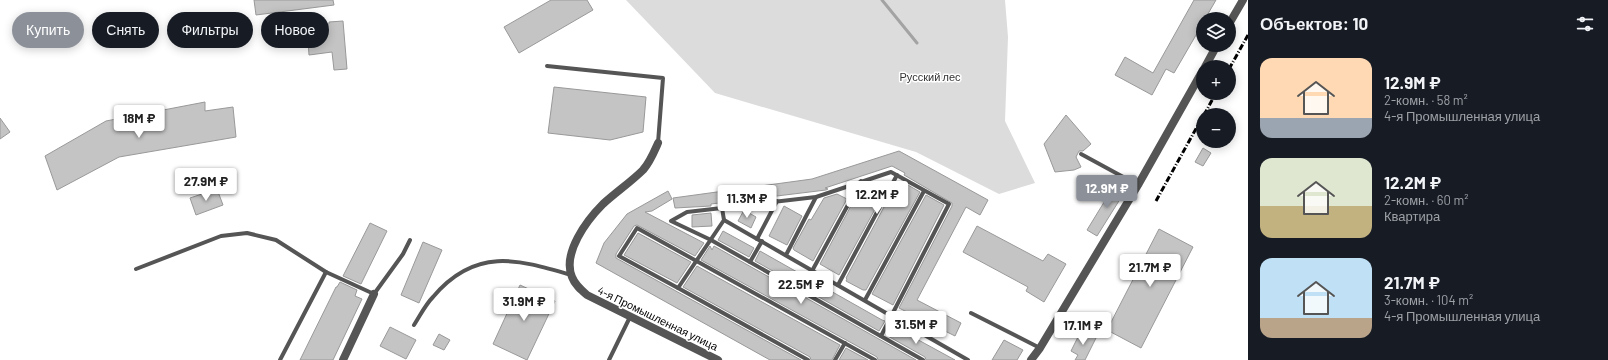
<!DOCTYPE html>
<html lang="ru">
<head>
<meta charset="utf-8">
<style>
	:root { --surface:#171b24; --page:#242831; --text:#f1f3f6; --muted:#9ea1a6; --accent:#8c9099 }
	body { margin:0; font-family:Barlow,sans-serif; background:var(--page); color:var(--text); height:100vh; display:flex; flex-direction:column; font-size:15px; white-space:nowrap }
	* { box-sizing:border-box; margin:0 }
	p { font-size:13px; color:var(--muted) }
	.icon { flex:none; width:22px; height:22px; fill:none; stroke:currentColor; stroke-width:2; stroke-linecap:round; stroke-linejoin:round }
	.map { position:relative; flex:1; overflow:hidden }
	.drawer { display:flex; flex-direction:column; background:var(--surface); width:360px }
	.drawer>* { flex:none }
	.banner { position:absolute; left:12px; top:12px; width:380px; height:36px; display:flex; gap:8px }
	.buttons { position:absolute; left:1196px; top:12px; display:grid; gap:8px }
	.buttons a { display:grid; place-items:center; width:40px; height:40px; border-radius:50%; background:var(--surface); box-shadow:0 2px 10px #0003; font-size:20px }
	.price { position:absolute; translate:-50% -34px; padding:0 9px; border-radius:4px; background:#fff; color:#222; font-size:13px; line-height:26px; filter:drop-shadow(0 1px 2px #0008) }
	.price::after { content:''; position:absolute; left:50%; top:24px; width:12px; height:9px; margin-left:-6px; background:inherit; clip-path:polygon(0 0,100% 0,50% 100%) }
	.price.on { background:var(--accent); color:#fff }
	ul { padding:0; list-style:none }
	li { display:flex; align-items:center; gap:12px; height:100px; padding:0 12px }
	li span { display:grid; place-items:center; flex:none; width:112px; height:80px; border-radius:12px; color:#555 }
	li>.icon { margin-inline-start:auto }
	span .icon { width:48px; height:48px; fill:#fffc; stroke-width:1 }
	li b { font-size:17px }
	h2 { display:flex; justify-content:space-between; align-items:center; height:48px; padding:0 12px; font-size:17px }
	.chip { padding:0 14px; border-radius:18px; background:var(--surface); box-shadow:0 2px 10px #0003; font-size:14px; line-height:36px }
	.chip.on { background:var(--accent); color:#fff }
	main { display:flex; flex:1; min-height:0 }
	.map>svg:first-child { display:block }
</style>
</head>
<body>
<main>
<div class="map">
<svg width="1248" height="360" viewBox="0 0 1248 360">
	<rect width="100%" height="100%" fill="#fff"/>
	<polygon fill="#dcdcdc" points="626,0 1005,0 1008,37 1005,121 1035,183 999,194 916,152 715,93"/>
	<g fill="none" stroke-linecap="round" stroke-linejoin="round">
		<polyline stroke="#a3a3a3" stroke-width="3" points="882,0 917,43"/>
	</g>
	<g fill="#c4c4c4" stroke="#999">
		<polygon points="254,0 333,0 334,5 256,15"/>
		<polygon points="551,0 587,0 593,10 519,53 504,27"/>
		<polygon points="1194,0 1216,0 1205,19 1203,19 1203,23 1174,73 1166,69 1152,95 1115,75 1125,57 1153,73"/>
		<polygon points="343,21 347,69 334,70 332,52 309,55 307,26 329,24 329,22"/>
		<polygon points="554,87 646,97 643,132 610,140 548,133"/>
		<polygon points="205,102 205,111 233,107 236,137 119,157 57,190 45,156 106,121"/>
		<polygon points="1066,115 1091,144 1083,151 1079,151 1076,157 1081,167 1074,170 1055,172 1044,144"/>
		<polygon points="0,118 10,132 0,139"/>
		<polygon points="1203,148 1211,153 1203,166 1195,162"/>
		<polygon points="899,151 988,200 980,215 966,207 917,300 961,323 955,336 899,308 952,206 952,203 904,175 905,173 892,166 825,188 828,189 826,190 711,204 711,206 675,208 673,198 812,179"/>
		<polygon points="901,181 920,192 866,290 863,290 846,281 847,279 846,278 891,194 893,195"/>
		<polygon points="1117,181 1127,188 1097,236 1087,230"/>
		<polygon points="869,183 885,191 839,275 820,264 853,202 856,204 866,184"/>
		<polygon points="217,189 223,205 196,215 190,198"/>
		<polygon points="668,191 672,199 652,211 645,212 704,243 695,256 637,225 634,226 616,254 616,258 801,360 770,360 596,263 604,243 627,214"/>
		<polygon points="837,194 847,199 813,261 794,250 793,248 809,219 811,220 824,198"/>
		<polygon points="926,195 944,205 893,305 872,294"/>
		<polygon points="784,206 802,216 787,245 769,236"/>
		<polygon points="744,210 756,217 751,228 738,221"/>
		<polygon points="711,213 712,226 692,227 692,215"/>
		<polygon points="370,223 387,231 361,284 343,276"/>
		<polygon points="977,226 1043,261 1048,254 1066,264 1044,302 1026,291 1028,287 963,252"/>
		<polygon points="1159,229 1193,247 1141,348 1107,330"/>
		<polygon points="723,231 754,248 749,257 718,240"/>
		<polygon points="638,233 691,262 677,283 624,255"/>
		<polygon points="423,242 442,250 419,303 401,295"/>
		<polygon points="710,246 712,250 714,246 916,360 878,360 877,357 701,260"/>
		<polygon points="760,251 882,320 885,321 879,331 755,261"/>
		<polygon points="697,266 840,345 832,360 811,360 810,357 683,287"/>
		<polygon points="340,282 357,290 355,296 362,299 333,360 300,360 336,287 337,287"/>
		<polygon points="520,285 555,301 527,360 493,344"/>
		<polygon points="891,325 955,360 926,360 925,357 886,335"/>
		<polygon points="390,327 416,340 406,359 380,346"/>
		<polygon points="1081,331 1096,338 1085,360 1075,360 1078,355 1071,351"/>
		<polygon points="439,334 450,340 444,350 433,345"/>
		<polygon points="1004,340 1023,350 1017,360 992,360"/>
		<polygon points="846,348 868,360 839,360"/>
	</g>
	<g fill="none" stroke-linecap="round" stroke-linejoin="round">
		<g stroke="#555" stroke-width="4">
			<polyline points="547,66 663,78 658,143"/>
			<polyline points="1081,154 1138,185"/>
			<polyline points="722,208 816,197 891,172 949,204 881,336"/>
			<polyline points="724,220 722,208 687,212 671,221 711,240 923,360"/>
			<polyline points="757,239 777,201"/>
			<polyline points="786,255 816,197"/>
			<polyline points="750,262 762,241"/>
			<polyline points="136,269 221,236 247,233 276,240 326,272"/>
			<polyline points="812,271 861,181"/>
			<polyline points="838,285 897,175"/>
			<polyline points="678,288 619,256 637,228 875,360"/>
			<polyline points="865,300 924,191"/>
			<polyline points="971,313 1040,348"/>
			<path d="M 414,325 C 420,316 425,305 433,297 C 475,247 517,259 571,275"/>
			<polyline points="280,360 326,272 374,294 403,254 410,240"/>
			<polyline points="609,360 630,317"/>
			<polyline points="808,360 678,288 724,220 968,360"/>
			<polyline points="835,360 845,343"/>
		</g>
		<g stroke="#555" stroke-width="8">
			<polyline points="1229,24 1243,0"/>
			<polyline points="1205,67 1217,45"/>
			<path d="M 658,143 C 654,152 650,162 643,170 C 631,182 616,192 603,204 C 587,220 562,253 572,277 C 575,285 581,290 587,295 L 718,360"/>
			<polyline points="343,360 374,294"/>
			<polyline points="1031,360 1040,348 1138,185 1203,70"/>
		</g>
		<g stroke="#000" stroke-width="3" stroke-dasharray="6 2 1 2" stroke-linecap="butt">
			<polyline points="1229,69 1248,35"/>
			<polyline points="1204,115 1216,93"/>
			<polyline points="1156,201 1203,116"/>
		</g>
	</g>
	<g text-anchor="middle" dominant-baseline="central" stroke-width="3" stroke-linejoin="round" paint-order="stroke">
		<g font-size="11" fill="#333" stroke="#fff">
			<text x="930" y="76">Русский лес</text>
		</g>
		<g font-size="11" fill="#000" stroke="#fff">
			<text transform="translate(658 318) rotate(26)">4-я Промышленная улица</text>
		</g>
	</g>
</svg>
<div class="buttons">
<a><svg class="icon" aria-label="layers" viewBox="0 0 24 24"><path d="M12 4l9 5-9 5-9-5zM3 14l9 5 9-5"/></svg></a>
<a>+</a>
<a>−</a>
</div>
<b class="price" style="left:139px;top:139px">18M ₽</b>
<b class="price" style="left:206px;top:202px">27.9M ₽</b>
<b class="price on" style="left:1107px;top:209px">12.9M ₽</b>
<b class="price" style="left:877px;top:215px">12.2M ₽</b>
<b class="price" style="left:747px;top:219px">11.3M ₽</b>
<b class="price" style="left:1150px;top:288px">21.7M ₽</b>
<b class="price" style="left:801px;top:305px">22.5M ₽</b>
<b class="price" style="left:524px;top:322px">31.9M ₽</b>
<b class="price" style="left:916px;top:345px">31.5M ₽</b>
<b class="price" style="left:1083px;top:346px">17.1M ₽</b>
<div class="banner">
<a class="chip on">Купить</a>
<a class="chip">Снять</a>
<a class="chip">Фильтры</a>
<a class="chip">Новое</a>
</div>
</div>
<section class="drawer">
<h2>Объектов: 10<svg class="icon" aria-label="filters" viewBox="0 0 24 24"><path d="M4 7h16M4 17h16"/><circle cx="9" cy="7" r="2"/><circle cx="15" cy="17" r="2"/></svg></h2>
<ul>
<li><span style="background:linear-gradient(#ffd9b3 75%,#9aa5b1 0)"><svg class="icon" aria-label="home" viewBox="0 0 24 24"><path d="M3 11l9-7 9 7M6 9v11h12V9"/></svg></span><div><b>12.9M ₽</b><p>2-комн. · 58 m²</p><p>4-я Промышленная улица</p></div></li>
<li><span style="background:linear-gradient(#dfe7d0 60%,#c2b280 0)"><svg class="icon" aria-label="home" viewBox="0 0 24 24"><path d="M3 11l9-7 9 7M6 9v11h12V9"/></svg></span><div><b>12.2M ₽</b><p>2-комн. · 60 m²</p><p>Квартира</p></div></li>
<li><span style="background:linear-gradient(#bfe0f5 75%,#b9a48a 0)"><svg class="icon" aria-label="home" viewBox="0 0 24 24"><path d="M3 11l9-7 9 7M6 9v11h12V9"/></svg></span><div><b>21.7M ₽</b><p>3-комн. · 104 m²</p><p>4-я Промышленная улица</p></div></li>
</ul>
</section>
</main>
</body>
</html>
